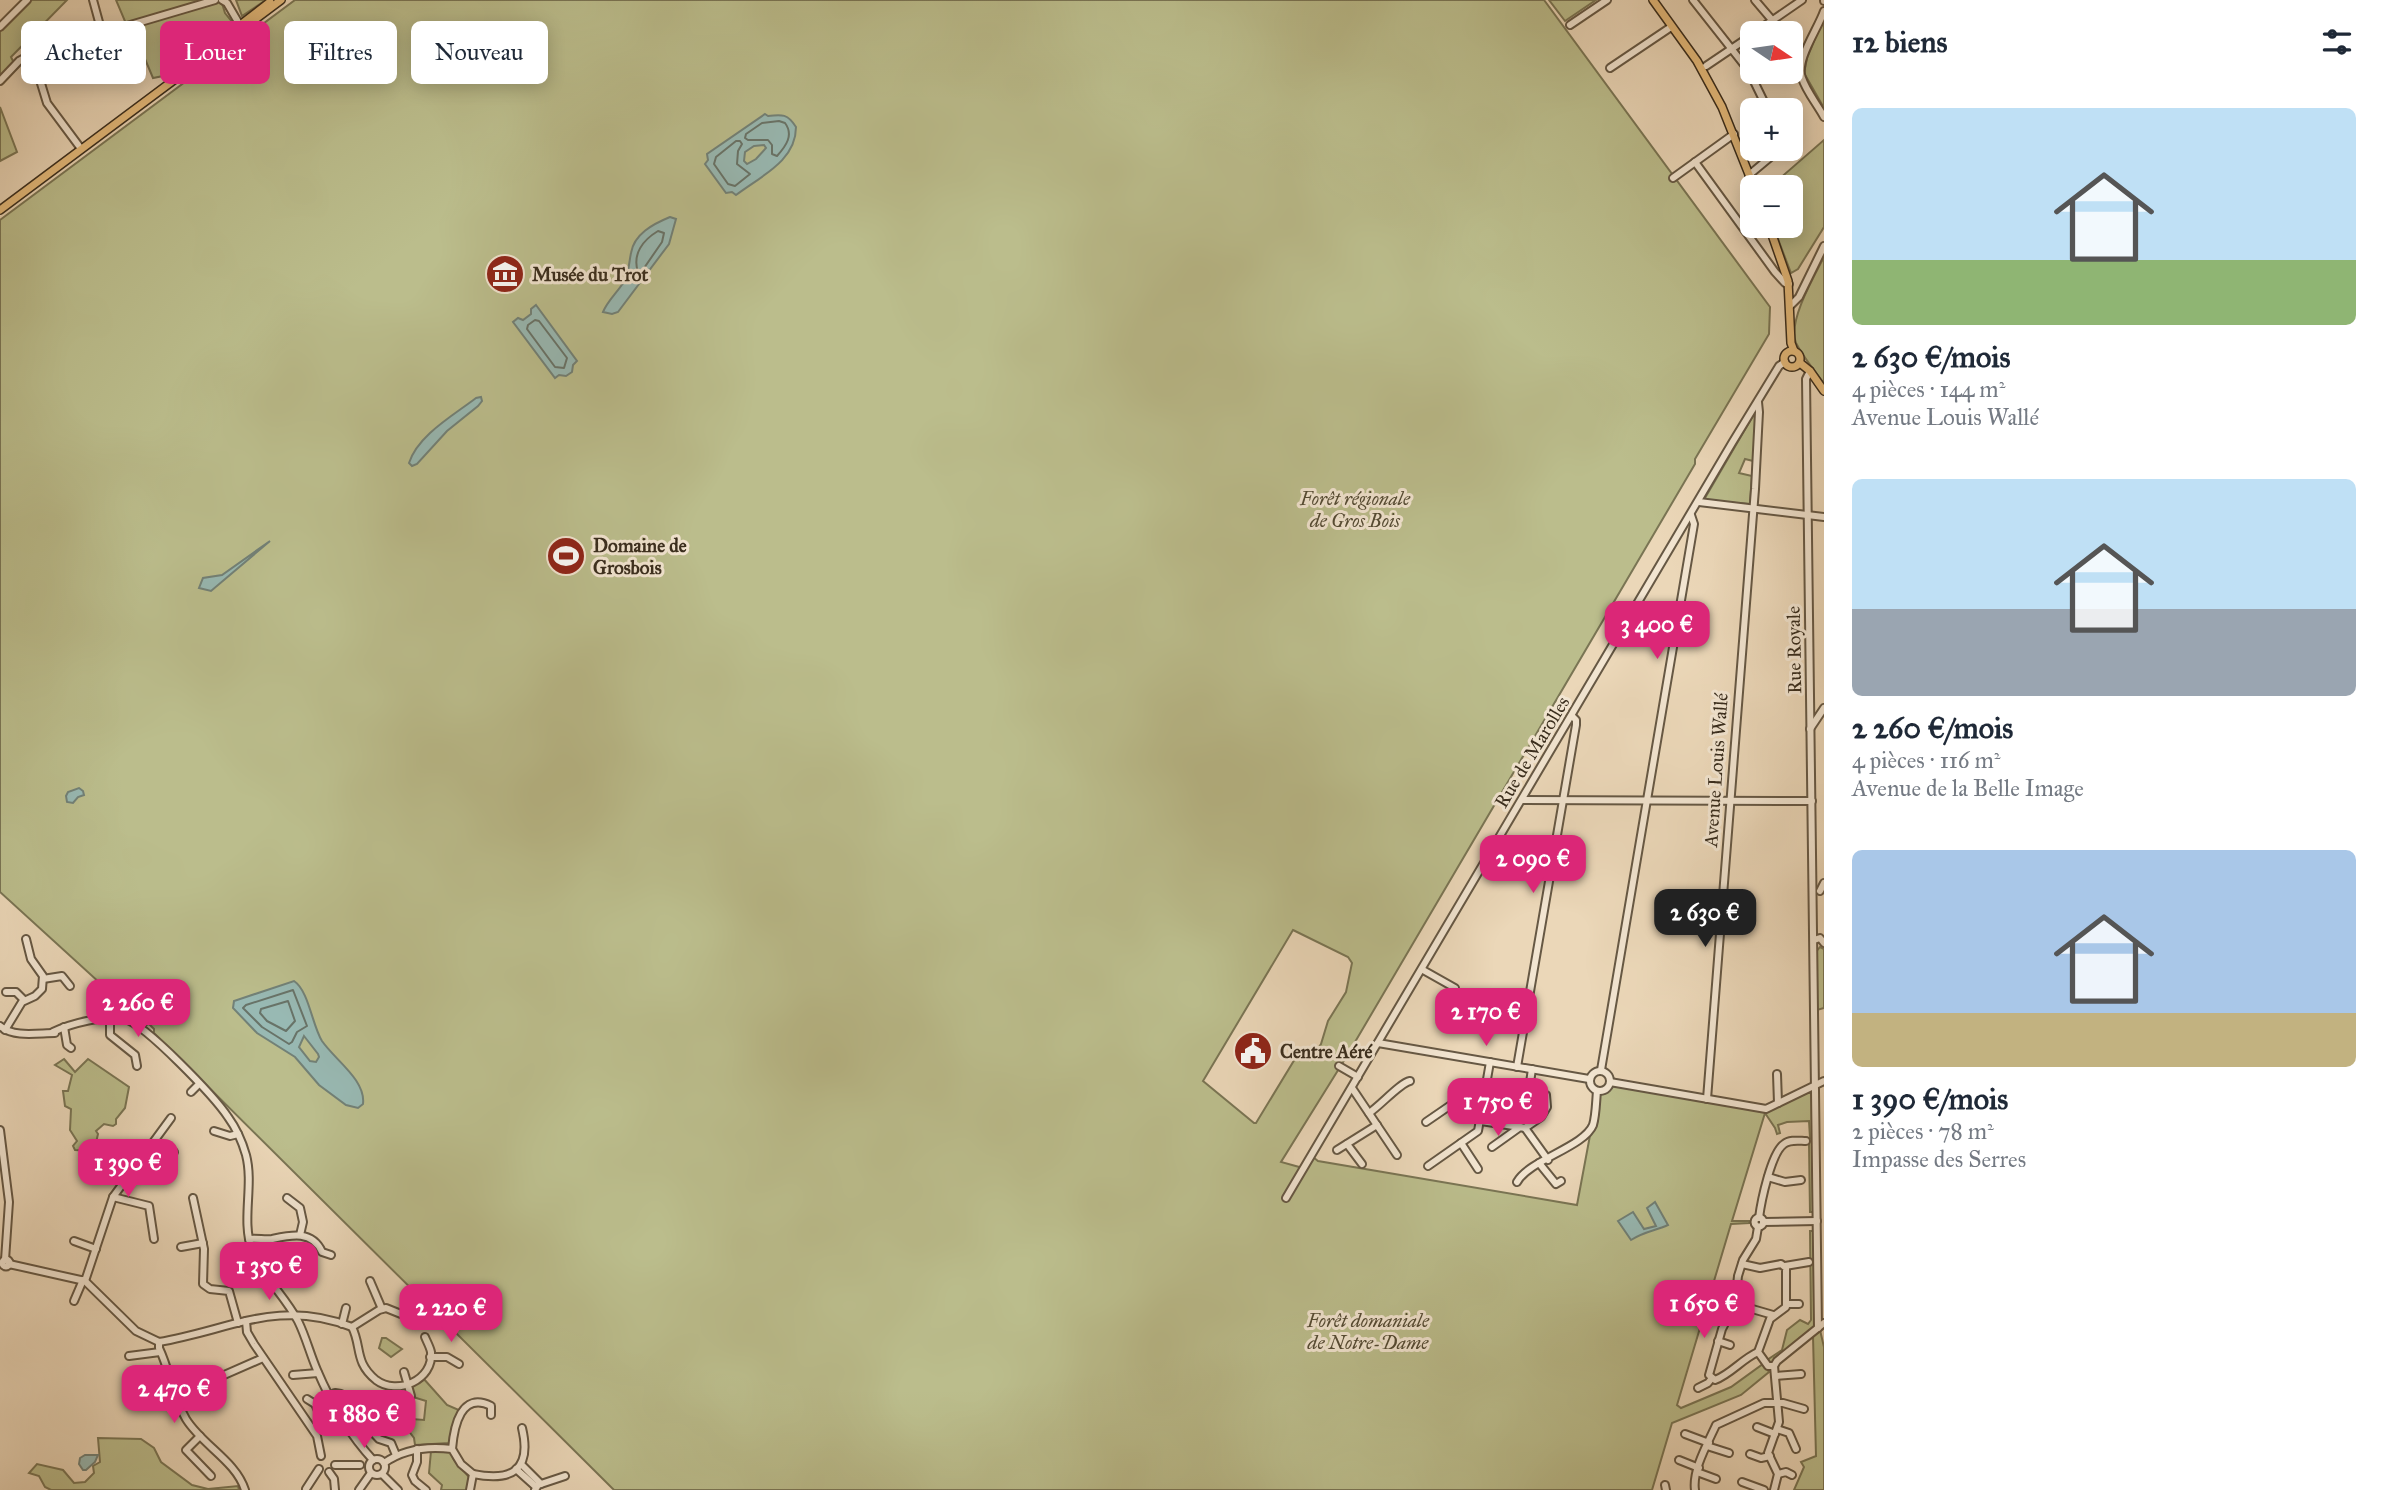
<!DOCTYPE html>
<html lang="fr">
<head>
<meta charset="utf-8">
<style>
	:root { --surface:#fff; --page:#f2f2f3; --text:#1f2937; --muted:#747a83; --accent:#db2777 }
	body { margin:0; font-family:"IM FELL Great Primer",serif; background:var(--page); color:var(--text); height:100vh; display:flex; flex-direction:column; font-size:26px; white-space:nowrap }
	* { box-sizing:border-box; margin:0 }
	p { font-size:23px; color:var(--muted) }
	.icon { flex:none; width:38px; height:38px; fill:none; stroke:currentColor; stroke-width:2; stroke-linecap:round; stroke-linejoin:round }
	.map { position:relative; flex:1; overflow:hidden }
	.details { display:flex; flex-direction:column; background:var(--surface); width:560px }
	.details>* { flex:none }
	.banner { position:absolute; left:21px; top:21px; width:665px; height:63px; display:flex; gap:14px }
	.needle { width:46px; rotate:103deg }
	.tools { position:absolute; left:1740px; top:21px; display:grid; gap:14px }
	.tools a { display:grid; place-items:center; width:63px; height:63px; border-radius:10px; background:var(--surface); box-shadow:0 4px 18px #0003; font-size:35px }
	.price { position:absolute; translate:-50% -60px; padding:0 16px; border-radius:14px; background:var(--accent); color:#fff; font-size:23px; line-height:46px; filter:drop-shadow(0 2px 4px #0008) }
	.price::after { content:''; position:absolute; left:50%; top:42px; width:21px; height:16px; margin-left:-10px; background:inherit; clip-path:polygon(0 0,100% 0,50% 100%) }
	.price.current { background:#222; color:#fff }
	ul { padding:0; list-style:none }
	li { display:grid; align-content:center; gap:14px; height:371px; padding:0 28px }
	li span { display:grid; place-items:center; height:217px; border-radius:10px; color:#555 }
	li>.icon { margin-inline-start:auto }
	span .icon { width:126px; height:126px; fill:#fffc; stroke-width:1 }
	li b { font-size:30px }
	h2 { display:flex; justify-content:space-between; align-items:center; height:84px; padding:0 28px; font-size:30px }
	.pill { padding:0 24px; border-radius:10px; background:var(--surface); box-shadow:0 4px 18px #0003; font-size:24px; line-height:63px }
	.pill.current { background:var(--accent); color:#fff }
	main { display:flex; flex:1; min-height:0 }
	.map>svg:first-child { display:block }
</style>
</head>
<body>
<main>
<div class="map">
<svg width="1824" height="1490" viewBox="0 0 1824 1490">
	<rect width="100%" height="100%" fill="#ebd7b8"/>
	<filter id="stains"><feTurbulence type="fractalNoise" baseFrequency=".00286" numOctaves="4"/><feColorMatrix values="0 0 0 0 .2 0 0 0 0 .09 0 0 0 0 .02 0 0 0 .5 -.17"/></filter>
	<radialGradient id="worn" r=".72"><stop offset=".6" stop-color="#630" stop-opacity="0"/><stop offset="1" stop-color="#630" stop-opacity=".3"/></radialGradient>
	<g fill="#bbbd8c" stroke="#7a7554" stroke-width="2" fill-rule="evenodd">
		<polygon points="31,0 67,0 11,57 14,63 0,79 0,31"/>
		<polygon points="116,0 221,0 225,13 233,23 168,75 153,78 132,28 127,26"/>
		<polygon points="236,0 266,0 242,16"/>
		<path d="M 295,0 L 1544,0 L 1770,307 L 1769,334 L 1695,459 L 1695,464 L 1345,1059 L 1281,1162 L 1303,1168 L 1313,1157 L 1318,1161 L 1577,1205 L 1597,1098 L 1610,1085 L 1766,1112 L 1807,1093 L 1814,1093 L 1815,1212 L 1810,1212 L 1809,1144 L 1807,1139 L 1810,1138 L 1809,1121 L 1787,1122 L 1778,1125 L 1780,1133 L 1777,1134 L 1775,1128 L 1765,1113 L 1732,1221 L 1749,1221 L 1749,1223 L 1731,1224 L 1677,1405 L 1681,1408 L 1731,1387 L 1763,1364 L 1769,1372 L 1741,1395 L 1672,1423 L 1652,1490 L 614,1490 L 154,1033 L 154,1029 L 149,1024 L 146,1025 L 0,892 L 0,220 ZM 1293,930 L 1348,957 L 1352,963 L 1346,992 L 1328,1021 L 1321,1044 L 1312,1057 L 1301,1049 L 1256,1123 L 1254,1123 L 1203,1081 Z"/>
		<polygon points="1549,0 1596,0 1565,21"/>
		<polygon points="1824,17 1824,108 1804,73 1807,58"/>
		<polygon points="0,107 17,152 0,161"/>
		<polygon points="1824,140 1824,227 1798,269 1791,273 1773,226 1790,226 1790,187 1770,187"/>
		<path d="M 1824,257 L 1824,384 C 1815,371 1803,357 1796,343 C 1787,323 1814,276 1824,257 Z"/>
		<polygon points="1754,414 1757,414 1753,461 1745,459 1739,473 1752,476 1750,504 1707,501 1705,498"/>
		<polygon points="1820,947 1824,949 1824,1008 1817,1010 1816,952"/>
		<polygon points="64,1059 75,1072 88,1059 129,1087 125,1108 116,1119 116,1124 113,1126 104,1124 96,1131 98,1134 94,1151 75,1150 73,1146 77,1141 70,1130 71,1109 65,1106 63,1091 68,1091 72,1075 55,1065"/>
		<polygon points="1810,1231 1814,1231 1816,1325 1773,1362 1769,1363 1767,1360 1782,1350 1787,1330 1800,1320 1808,1324 1811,1320"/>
		<polygon points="1820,1330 1824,1347 1824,1490 1794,1490 1804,1467 1801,1462 1816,1456 1813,1336"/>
		<polygon points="382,1338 386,1338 402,1349 391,1357 379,1348"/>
		<polygon points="423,1378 447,1405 461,1411 455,1420 449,1443 415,1445 414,1438 408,1430 412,1419 424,1420 426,1401 413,1397 411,1387"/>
		<polygon points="98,1438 141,1439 154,1448 161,1462 192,1485 208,1489 238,1486 239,1490 51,1490 45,1487 39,1476 29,1473 37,1464 63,1470 74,1483 85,1482 94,1473 93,1466 100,1462"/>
		<polygon points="450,1450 454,1460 469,1477 468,1490 441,1490 442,1485 429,1473 431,1451"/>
	</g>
	<g fill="#98b9b3" stroke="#728177" stroke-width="2" fill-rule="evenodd">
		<path d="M 765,114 L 768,116 C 782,114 788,114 796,127 C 796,161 761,176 736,195 L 732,192 L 726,193 L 705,164 L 708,160 L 707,154 ZM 754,146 L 764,145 L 766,148 L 756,159 L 747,164 L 744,161 L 745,152 Z"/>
		<path d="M 670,217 L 676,219 L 669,244 L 618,312 L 612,314 L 603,312 C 608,300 618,292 625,280 C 629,272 629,262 631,253 C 634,234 653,224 670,217 Z"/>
		<polygon points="536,305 577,361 573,365 572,372 566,376 559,375 555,378 513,322 518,318 523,320 531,314 531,309"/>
		<path d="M 481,397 L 482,401 L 478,406 L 447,431 L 417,464 L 412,466 L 409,463 C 418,435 454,415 476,398 Z"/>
		<polygon points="270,541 211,591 199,588 203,578 222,575"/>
		<polygon points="79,788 83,791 84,795 78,797 73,803 67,802 66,796 68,792"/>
		<path d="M 294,981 C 309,991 312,1025 322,1041 C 335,1060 366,1080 363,1104 L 358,1108 L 346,1105 L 319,1085 L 295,1057 L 257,1033 L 233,1008 L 234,1001 ZM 304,1036 L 318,1054 L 319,1057 L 316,1062 L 310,1061 L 299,1047 Z"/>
		<path d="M 1655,1202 L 1668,1225 C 1655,1231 1645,1231 1631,1240 L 1618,1221 L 1633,1212 L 1644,1229 L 1656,1226 L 1647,1208 Z"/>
		<polygon points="85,1455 98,1455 95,1462 86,1470 83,1470 79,1464 80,1458"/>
	</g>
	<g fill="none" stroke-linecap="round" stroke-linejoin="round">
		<g stroke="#687368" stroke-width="2">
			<path d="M 779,121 L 785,123 C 794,135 786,146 777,156 L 772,154 L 772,145 L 768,140 L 748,140 L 745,138 L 746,134 L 762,123 Z"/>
			<polygon points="736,141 740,141 742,144 738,151 737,164 750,174 735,186 728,184 714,164 716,157"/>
			<path d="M 658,231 L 664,233 L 662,242 L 642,271 L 638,272 C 632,254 643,240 658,231 Z"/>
			<polygon points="535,320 539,321 567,358 564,368 555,367 527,329 528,325"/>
			<polygon points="293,990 307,1026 297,1032 292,1042 289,1044 262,1027 243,1008 246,1005"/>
			<polygon points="288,1001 295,1021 286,1031 267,1021 260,1013 261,1009"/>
		</g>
		<defs>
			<g id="minor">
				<polyline points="93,0 102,33"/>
				<polyline points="222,0 227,3 241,27"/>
				<polyline points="1693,0 1749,71 1768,110"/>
				<polyline points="1755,0 1772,20"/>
				<polyline points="1824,0 1824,1"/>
				<path d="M 1824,11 C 1818,29 1795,60 1802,78 C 1806,91 1817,104 1824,117"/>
				<polyline points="1570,25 1607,0"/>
				<polyline points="0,27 27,0"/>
				<polyline points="1754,33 1802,0"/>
				<polyline points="32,54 47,103 79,146"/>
				<polyline points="1706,66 1752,35"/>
				<polyline points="1610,68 1671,27"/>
				<polyline points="0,81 19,61 32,54 215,0"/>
				<polyline points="1695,162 1775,272 1785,283 1789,284"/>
				<polyline points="1749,175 1780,149"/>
				<polyline points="1673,178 1734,134"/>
				<polyline points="1790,306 1799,297 1824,246"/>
				<polyline points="1810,371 1806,379 1818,1328"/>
				<polyline points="1699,502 1824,517"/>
				<polyline points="1810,729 1824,708"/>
				<polyline points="1522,800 1812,801"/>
				<polyline points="1820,891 1824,883"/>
				<polyline points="1814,940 1820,938 1824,943"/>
				<polyline points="1423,970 1455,988"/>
				<polyline points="43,979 62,976 70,986"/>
				<polyline points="6,992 16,992 24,1000"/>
				<polyline points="110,1017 110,1035 135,1055 137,1066"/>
				<path d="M 0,1026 C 14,1038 38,1033 55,1033"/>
				<polyline points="64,1027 67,1045 71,1048"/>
				<polyline points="5,1030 22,1002 35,996 42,989 43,976 31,959 26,939"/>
				<path d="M 53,1032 C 69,1024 107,1014 125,1019 C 146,1025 214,1096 228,1117 C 236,1128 242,1141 246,1155 C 254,1186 241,1220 252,1250 C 262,1276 285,1296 298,1321 C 306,1337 310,1354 317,1370 C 331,1403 349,1434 373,1460"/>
				<polyline points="1378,1043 1589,1079"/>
				<polyline points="1339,1066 1358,1077"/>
				<polyline points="1517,1067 1576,725 1576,720 1572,716"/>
				<polyline points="1601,1070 1694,524 1691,515"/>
				<circle cx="1600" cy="1081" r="10"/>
				<polyline points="1777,1074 1778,1103"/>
				<polyline points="1610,1082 1766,1109 1824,1081"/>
				<polyline points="1352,1088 1397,1155"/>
				<polyline points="191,1092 199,1084"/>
				<polyline points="1707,1099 1755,489 1759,412 1758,402"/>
				<path d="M 1369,1113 C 1381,1105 1400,1083 1410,1081"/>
				<polyline points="1481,1121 1520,1127"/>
				<polyline points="1426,1122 1461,1098 1467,1096 1485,1099"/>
				<polyline points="1525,1128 1548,1160"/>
				<polyline points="0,1130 9,1202 5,1260"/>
				<polyline points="214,1131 230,1136 238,1134"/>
				<polyline points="154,1142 174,1152"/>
				<polyline points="1461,1143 1478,1169"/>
				<polyline points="1347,1144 1362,1164"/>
				<polyline points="1492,1147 1520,1127 1525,1128 1541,1117 1547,1107 1546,1095 1529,1089 1532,1069"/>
				<polyline points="1337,1150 1377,1125"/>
				<polyline points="1539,1163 1556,1184 1561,1181"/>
				<polyline points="1428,1166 1478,1131 1490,1062"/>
				<polyline points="1768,1177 1785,1182 1801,1180"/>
				<path d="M 1517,1182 C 1529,1160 1584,1147 1593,1125 C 1596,1115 1596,1101 1597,1091"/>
				<polyline points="113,1197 149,1206 154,1239"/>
				<polyline points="193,1198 204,1249 203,1284 210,1289 229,1291 238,1323"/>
				<polyline points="287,1198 300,1208 303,1222 300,1235"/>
				<polyline points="1286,1198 1732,443 1779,366 1785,362"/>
				<circle cx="1759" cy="1222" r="4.5"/>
				<path d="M 1759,1218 C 1761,1202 1771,1153 1784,1144 C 1790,1139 1800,1141 1806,1141"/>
				<polyline points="1763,1222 1817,1221"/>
				<path d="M 249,1239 C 257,1238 265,1240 272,1239 C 291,1235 312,1230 322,1252 L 331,1255"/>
				<polyline points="74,1241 96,1249"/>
				<polyline points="181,1247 203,1243"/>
				<circle cx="6" cy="1263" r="3.5"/>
				<polyline points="9,1264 85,1281 136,1331 159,1342"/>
				<polyline points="1742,1264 1760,1268 1781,1264 1786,1268 1786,1307 1770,1319 1758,1352 1768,1366 1774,1366"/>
				<polyline points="1785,1266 1809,1262"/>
				<polyline points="85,1281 113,1197 171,1118"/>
				<polyline points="370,1281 382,1309"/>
				<polyline points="74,1301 83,1280"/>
				<polyline points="1735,1304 1773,1315"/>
				<polyline points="1787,1304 1799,1304"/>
				<polyline points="246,1321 247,1332 254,1344 317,1436 321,1456"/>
				<polyline points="342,1324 346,1308"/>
				<path d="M 352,1327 C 362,1347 354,1362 376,1380 C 397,1396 434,1380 431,1352 C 430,1347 427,1342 425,1337"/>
				<polyline points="352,1327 379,1310 386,1308 401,1314"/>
				<polyline points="1718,1341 1730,1345"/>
				<path d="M 159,1342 C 230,1330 278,1298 352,1327"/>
				<path d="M 159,1342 L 159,1348 C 170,1371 173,1397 186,1419 C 202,1445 236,1461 245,1490"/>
				<path d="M 1758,1352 C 1742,1359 1731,1374 1715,1380 L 1709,1375 L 1722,1329 L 1735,1304 L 1738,1276 L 1743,1260 L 1756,1239 L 1758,1227"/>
				<polyline points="129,1356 160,1352"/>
				<polyline points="430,1357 447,1357 459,1364"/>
				<polyline points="1774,1366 1777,1361 1824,1323"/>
				<polyline points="293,1375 318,1373"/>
				<polyline points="1776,1376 1801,1374"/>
				<polyline points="206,1385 215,1379 263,1358"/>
				<polyline points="1698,1388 1708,1383 1712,1378"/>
				<polyline points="307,1399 315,1404 323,1422"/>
				<polyline points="315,1404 335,1393 341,1394"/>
				<polyline points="402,1410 411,1396 404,1372"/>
				<polyline points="1757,1427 1775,1434"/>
				<polyline points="349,1429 357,1425 365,1424 379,1439 391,1443 396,1455"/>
				<polyline points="1777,1429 1789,1433 1796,1449"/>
				<polyline points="1685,1434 1709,1443"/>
				<polyline points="200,1436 186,1450 211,1476"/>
				<polyline points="1707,1446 1729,1453"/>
				<polyline points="417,1449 417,1462 412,1475 415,1481 426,1490"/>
				<path d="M 452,1449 C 454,1426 461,1391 491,1406 L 491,1415"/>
				<polyline points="1750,1454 1761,1458 1770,1456"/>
				<circle cx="377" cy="1467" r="8"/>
				<polyline points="1679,1460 1699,1468"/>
				<path d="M 384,1463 C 404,1449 428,1446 452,1449 L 461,1464 L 473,1474 L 470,1490"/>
				<polyline points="521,1464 541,1484"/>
				<polyline points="335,1465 360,1465"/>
				<polyline points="516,1469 535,1486"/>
				<polyline points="329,1472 334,1479 335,1490"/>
				<polyline points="1697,1472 1716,1479"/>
				<polyline points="382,1474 398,1490"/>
				<path d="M 473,1474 C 512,1482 532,1470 522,1428"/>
				<polyline points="1778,1474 1786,1472 1792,1475"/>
				<polyline points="1742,1482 1764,1490"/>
				<polyline points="1665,1485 1666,1490"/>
				<polyline points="306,1489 319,1469"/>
				<polyline points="359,1490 371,1473"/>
				<polyline points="535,1490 538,1485 565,1476"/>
				<path d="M 1695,1490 C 1692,1470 1708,1443 1716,1425 L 1764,1403 L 1783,1403 L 1804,1409"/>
				<polyline points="1774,1490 1778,1474 1768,1453 1779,1422 1774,1366"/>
			</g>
			<g id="major">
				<polyline points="1653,0 1697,61 1722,107 1754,187"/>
				<polyline points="235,29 270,2"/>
				<polyline points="0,210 281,0"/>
				<polyline points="1769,226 1788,281 1791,343 1794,351"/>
				<circle cx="1792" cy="359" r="8"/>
				<polyline points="1800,363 1810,371 1824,391"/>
			</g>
		</defs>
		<use href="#minor" stroke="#665844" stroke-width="10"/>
		<use href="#major" stroke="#392d1d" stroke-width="10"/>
		<use href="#minor" stroke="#f2e5d1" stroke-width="6"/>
		<use href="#major" stroke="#e6bc7c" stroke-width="7"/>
	</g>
	<defs>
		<symbol id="museum-disc" viewBox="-11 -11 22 22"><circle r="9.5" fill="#8f2418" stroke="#f2e5d1"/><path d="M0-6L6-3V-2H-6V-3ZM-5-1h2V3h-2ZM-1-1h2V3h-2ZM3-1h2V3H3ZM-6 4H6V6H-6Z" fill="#fff"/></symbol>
		<symbol id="stadium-disc" viewBox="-11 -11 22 22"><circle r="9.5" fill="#8f2418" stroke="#f2e5d1"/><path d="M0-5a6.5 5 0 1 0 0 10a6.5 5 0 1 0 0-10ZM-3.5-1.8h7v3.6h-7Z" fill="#fff"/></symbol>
		<symbol id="civic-disc" viewBox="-11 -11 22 22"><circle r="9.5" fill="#8f2418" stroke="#f2e5d1"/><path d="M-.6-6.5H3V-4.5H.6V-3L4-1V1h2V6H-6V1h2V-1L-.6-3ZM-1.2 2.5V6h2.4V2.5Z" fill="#fff"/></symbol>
	</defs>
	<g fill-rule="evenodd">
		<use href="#museum-disc" x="483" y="252" width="44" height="44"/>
		<use href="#stadium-disc" x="544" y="534" width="44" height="44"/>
		<use href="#civic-disc" x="1231" y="1029" width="44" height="44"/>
	</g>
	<g text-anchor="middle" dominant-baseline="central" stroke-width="6" stroke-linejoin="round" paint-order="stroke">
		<g font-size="19" font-weight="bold" fill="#392d1d" stroke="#f2e5d1" text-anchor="start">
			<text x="532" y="274">Musée du Trot</text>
			<text x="593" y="545">Domaine de<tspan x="593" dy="22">Grosbois</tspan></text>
			<text x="1280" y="1051">Centre Aéré</text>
		</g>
		<g font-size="19" font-style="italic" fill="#534a33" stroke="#f2e5d1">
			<text x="1355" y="498">Forêt régionale<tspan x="1355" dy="22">de Gros Bois</tspan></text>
			<text x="1368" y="1320">Forêt domaniale<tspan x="1368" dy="22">de Notre-Dame</tspan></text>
		</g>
		<g font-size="19" fill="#392d1d" stroke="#f2e5d1">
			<text transform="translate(1794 650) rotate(-91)">Rue Royale</text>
			<text transform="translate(1532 752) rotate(-59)">Rue de Marolles</text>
			<text transform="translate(1716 770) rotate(-86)">Avenue Louis Wallé</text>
		</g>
	</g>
	<rect width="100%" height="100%" filter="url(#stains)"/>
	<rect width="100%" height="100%" fill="url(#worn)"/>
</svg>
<div class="tools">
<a><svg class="needle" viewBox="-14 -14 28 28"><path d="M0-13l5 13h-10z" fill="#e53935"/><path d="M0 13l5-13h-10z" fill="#747a83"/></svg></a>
<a>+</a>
<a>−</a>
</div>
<b class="price" style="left:1657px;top:661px">3 400 €</b>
<b class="price" style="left:1533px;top:895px">2 090 €</b>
<b class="price current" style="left:1705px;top:949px">2 630 €</b>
<b class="price" style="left:138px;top:1039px">2 260 €</b>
<b class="price" style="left:1486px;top:1048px">2 170 €</b>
<b class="price" style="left:1498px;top:1138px">1 750 €</b>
<b class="price" style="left:128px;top:1199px">1 390 €</b>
<b class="price" style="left:269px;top:1302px">1 350 €</b>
<b class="price" style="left:1704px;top:1340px">1 650 €</b>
<b class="price" style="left:451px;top:1344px">2 220 €</b>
<b class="price" style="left:174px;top:1425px">2 470 €</b>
<b class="price" style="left:364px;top:1450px">1 880 €</b>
<div class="banner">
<a class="pill">Acheter</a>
<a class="pill current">Louer</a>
<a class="pill">Filtres</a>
<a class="pill">Nouveau</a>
</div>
</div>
<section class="details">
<h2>12 biens<svg class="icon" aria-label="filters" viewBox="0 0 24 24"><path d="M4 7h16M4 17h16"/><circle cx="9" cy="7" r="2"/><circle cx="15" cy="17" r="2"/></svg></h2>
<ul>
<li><span style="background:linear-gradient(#bfe0f5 70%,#8fb573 0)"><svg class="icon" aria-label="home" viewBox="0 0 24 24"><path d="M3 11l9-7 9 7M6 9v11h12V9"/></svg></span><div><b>2 630 €/mois</b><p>4 pièces · 144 m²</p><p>Avenue Louis Wallé</p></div></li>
<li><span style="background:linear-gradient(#bfe0f5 60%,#9aa5b1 0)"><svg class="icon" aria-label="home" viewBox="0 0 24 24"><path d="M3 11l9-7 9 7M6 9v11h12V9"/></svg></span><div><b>2 260 €/mois</b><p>4 pièces · 116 m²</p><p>Avenue de la Belle Image</p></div></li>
<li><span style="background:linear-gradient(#a9c7e8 75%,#c2b280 0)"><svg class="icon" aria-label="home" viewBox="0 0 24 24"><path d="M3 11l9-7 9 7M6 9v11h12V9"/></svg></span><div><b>1 390 €/mois</b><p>2 pièces · 78 m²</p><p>Impasse des Serres</p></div></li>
</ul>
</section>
</main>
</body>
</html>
